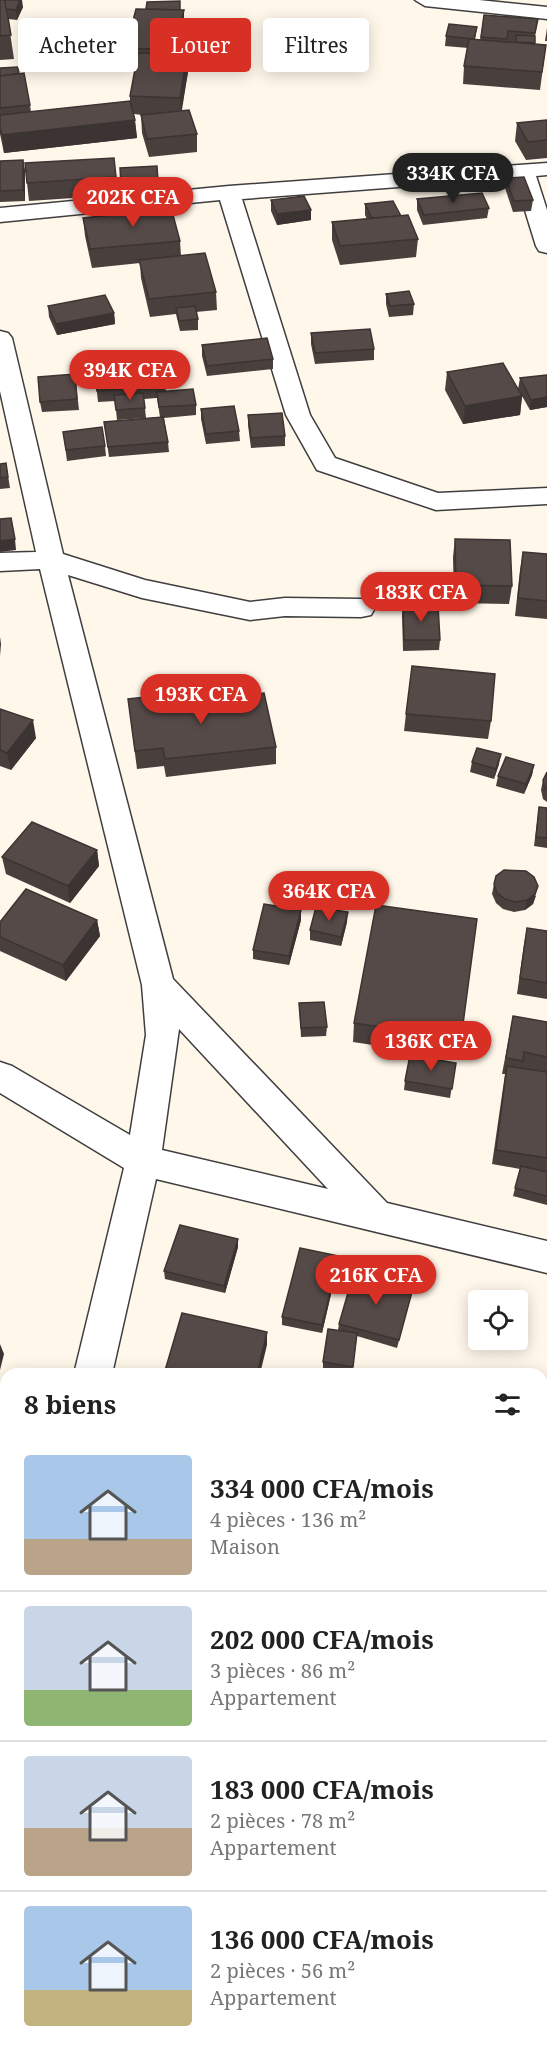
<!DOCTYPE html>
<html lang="fr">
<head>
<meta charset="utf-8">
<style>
	:root { --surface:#fff; --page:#f6f6f6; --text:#222; --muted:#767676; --line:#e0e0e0; --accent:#d93025 }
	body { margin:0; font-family:"Noto Serif",serif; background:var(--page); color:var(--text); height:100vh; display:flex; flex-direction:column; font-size:22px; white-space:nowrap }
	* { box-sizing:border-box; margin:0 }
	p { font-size:20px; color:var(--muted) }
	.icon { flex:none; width:33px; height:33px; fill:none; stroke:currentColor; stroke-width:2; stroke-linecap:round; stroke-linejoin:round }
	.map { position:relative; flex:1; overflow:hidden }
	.panel { position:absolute; left:0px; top:1368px; width:548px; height:684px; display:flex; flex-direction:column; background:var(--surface); border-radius:18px 18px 0 0; box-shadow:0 3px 15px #0003 }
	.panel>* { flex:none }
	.banner { position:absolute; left:18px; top:18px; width:512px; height:54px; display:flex; gap:12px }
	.fabs { position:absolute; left:468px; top:1290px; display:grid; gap:12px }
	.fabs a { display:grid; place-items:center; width:60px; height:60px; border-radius:6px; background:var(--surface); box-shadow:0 3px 15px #0003; font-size:30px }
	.price { position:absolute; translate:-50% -51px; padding:0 14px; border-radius:21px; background:var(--accent); color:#fff; font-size:20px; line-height:39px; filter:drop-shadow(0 2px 3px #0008) }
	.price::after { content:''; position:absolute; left:50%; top:36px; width:18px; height:14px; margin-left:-9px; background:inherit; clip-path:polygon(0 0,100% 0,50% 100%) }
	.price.on { background:#222; color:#fff }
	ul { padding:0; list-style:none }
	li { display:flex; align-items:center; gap:18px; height:150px; padding:0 24px }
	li+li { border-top:2px solid var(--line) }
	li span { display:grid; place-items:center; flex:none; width:168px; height:120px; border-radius:6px; color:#555 }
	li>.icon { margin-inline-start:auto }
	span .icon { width:72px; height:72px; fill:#fffc; stroke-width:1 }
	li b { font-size:26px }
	h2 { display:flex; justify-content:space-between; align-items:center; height:72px; padding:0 24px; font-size:26px }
	.chip { padding:0 21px; border-radius:6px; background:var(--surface); box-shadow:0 3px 15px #0003; font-size:21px; line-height:54px }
	.chip.on { background:var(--accent); color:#fff }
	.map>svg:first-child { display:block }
</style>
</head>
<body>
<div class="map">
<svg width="547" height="2052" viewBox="0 0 547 2052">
	<rect width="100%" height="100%" fill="#fff7ea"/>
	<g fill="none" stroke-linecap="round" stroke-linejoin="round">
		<defs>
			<g id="minor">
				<polygon points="415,0 479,0 547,7 547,19 425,6"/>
				<polygon points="547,163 547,175 536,176 547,210 547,253 539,251 536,246 515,178 242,199 310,415 335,458 438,493 547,488 547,504 436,510 317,470 286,415 220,200 0,222 0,208 229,186"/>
				<path d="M 0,331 L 8,333 L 12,338 L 63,554 L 145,580 L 250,602 L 285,598 L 361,599 L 371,601 L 375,608 L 371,615 L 361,617 L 285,616 L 250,620 L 142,598 L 68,575 L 173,979 L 387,1203 L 547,1241 L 547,1273 L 156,1179 L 112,1374 L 74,1374 L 124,1168 L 0,1093 L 0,1062 L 12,1066 L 130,1135 L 146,1035 L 142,985 L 40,569 L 0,571 L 0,553 L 36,552 L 0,391 ZM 179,1029 L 328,1189 L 162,1150 Z"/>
				<polygon points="6,1722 6,1787 0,1789 0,1724"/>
				<rect x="0" y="1919" width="6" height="46"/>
				<polygon points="542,1961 547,1962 547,2008 542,2007"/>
				<rect x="330" y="2046" width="46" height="6"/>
			</g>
		</defs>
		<use href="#minor" stroke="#3f3f3f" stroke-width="3"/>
		<use href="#minor" fill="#fff" fill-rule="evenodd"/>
	</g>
	<g fill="#49403e">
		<polygon points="0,0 23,7 17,20 8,19 14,59 0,60"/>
		<polygon points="180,1 180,10 184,28 178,54 188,72 181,111 197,134 197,152 149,157 142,133 141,115 142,115 134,114 137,138 4,153 0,134 0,68 18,67 19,74 30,105 31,112 130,103 130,96 136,66 127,66 126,48 146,9"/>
		<polygon points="484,15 538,19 535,36 535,44 546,45 540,90 463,84 464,66 468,48 445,46 446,36 477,27 475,40 480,40"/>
		<polygon points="547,28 547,41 545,41"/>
		<polygon points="547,120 547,158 526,160 515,141 517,123"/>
		<polygon points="23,160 25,171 25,201 0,202 0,161"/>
		<polygon points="157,166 159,193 121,194 120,168"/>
		<polygon points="116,177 118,195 29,201 27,183"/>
		<polygon points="506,178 533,200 531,211 513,212 505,188"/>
		<polygon points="417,199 489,208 487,218 423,225 417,210"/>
		<polygon points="271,200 311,220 277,225 271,211"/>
		<polygon points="148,202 180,241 181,256 216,292 217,310 196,312 198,319 198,330 180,331 176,314 150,317 141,278 140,263 92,268 85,236 83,218 148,211"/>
		<polygon points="365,204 401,216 418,239 416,257 340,265 332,240 332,222 367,219 365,215"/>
		<polygon points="386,294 414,304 413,315 389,317 386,304"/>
		<polygon points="48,306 114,313 115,324 57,335 49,317"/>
		<polygon points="311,333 374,349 374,360 315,364 311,344"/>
		<polygon points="202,345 273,359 273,369 207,376 202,356"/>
		<polygon points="163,369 166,392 196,405 196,415 164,418 168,442 169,452 109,457 104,422 160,417 157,398 144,399 146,418 117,420 115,401 98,402 95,374"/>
		<polygon points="447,372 522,396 520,415 463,424 445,390"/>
		<polygon points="75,374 79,410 42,412 40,402"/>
		<polygon points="547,375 547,407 530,410 518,389 520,378"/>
		<polygon points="201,409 239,431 240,441 206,444 201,419"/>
		<polygon points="248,415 285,436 285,446 251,448 248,425"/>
		<polygon points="63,432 105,446 106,456 67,461"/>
		<polygon points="6,463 10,488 0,489 0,464"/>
		<polygon points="455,539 512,586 509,604 454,603 453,557"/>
		<polygon points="523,552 547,554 547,619 515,616 520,570"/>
		<polygon points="403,605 440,640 439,650 403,651 402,615"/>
		<polygon points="128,699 176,703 276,747 276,764 166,777 164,766 137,769"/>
		<polygon points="0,709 36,738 11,770 0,766"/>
		<polygon points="406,714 491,721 488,739 404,731"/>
		<polygon points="472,762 499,764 494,779 470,772"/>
		<polygon points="534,765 532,775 524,794 496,786 498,776"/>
		<polygon points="547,772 547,802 543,799 541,790 543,780"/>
		<polygon points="539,807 547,808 547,848 534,846"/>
		<polygon points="97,850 99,866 70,903 6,874 2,857"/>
		<polygon points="494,884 536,896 533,904 525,910 514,912 503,909 496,903 492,894"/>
		<polygon points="97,920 100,936 66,981 0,951 0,922"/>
		<polygon points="301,920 289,965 253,959 253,950"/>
		<polygon points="347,922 341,946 310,940 310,930"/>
		<polygon points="527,928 547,931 547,999 517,994 524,944"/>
		<polygon points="299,1003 327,1027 326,1036 301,1037"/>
		<polygon points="513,1016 547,1022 547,1205 513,1196 520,1169 492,1164 505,1074 502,1074"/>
		<polygon points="354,1023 461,1039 458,1058 353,1042"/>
		<polygon points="456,1063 450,1098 404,1090 405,1081"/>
		<polygon points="238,1239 238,1247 225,1293 165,1279 164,1271"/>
		<polygon points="338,1264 322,1333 282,1325 282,1317"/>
		<polygon points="413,1288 397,1348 357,1336 352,1374 323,1369 323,1362 338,1330 339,1324"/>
		<polygon points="542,1473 547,1474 547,1567 542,1566"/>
		<polygon points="542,1725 547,1726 547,1815 542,1814"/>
		<polygon points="542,1892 547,1893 547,1951 542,1950"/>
	</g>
	<g fill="#3c3432">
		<polygon points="20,0 22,0 23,7 17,20 16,10"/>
		<polygon points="184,10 184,28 175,68 174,50"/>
		<polygon points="187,54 188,72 181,116 180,98"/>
		<polygon points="135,120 137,138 4,153 2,135"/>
		<polygon points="23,160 25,171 25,201 23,190"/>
		<polygon points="311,210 311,220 277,225 277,214"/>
		<polygon points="114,313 115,324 57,335 56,324"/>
		<polygon points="522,396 520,415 463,424 465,406"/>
		<polygon points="547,397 547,407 530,410 531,400"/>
		<polygon points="15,539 16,550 0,552 0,541"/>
		<polygon points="0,637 1,644 0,656"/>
		<polygon points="33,720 36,738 11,770 7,753"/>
		<polygon points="501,754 499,764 494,779 496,769"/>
		<polygon points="534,765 532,775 524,794 526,784"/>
		<polygon points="97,850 99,866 70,903 68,886"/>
		<polygon points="538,886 533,904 525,910 527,900"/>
		<polygon points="301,910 301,920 289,965 289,956"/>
		<polygon points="348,912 347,922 341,946 341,937"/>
		<polygon points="97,920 100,936 66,981 63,965"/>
		<polygon points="238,1239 238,1247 225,1293 224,1286"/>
		<polygon points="339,1256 338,1264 322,1333 322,1325"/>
		<polygon points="267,1332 267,1345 260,1374 257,1374"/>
		<polygon points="0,1344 4,1354 0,1370"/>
	</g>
	<g fill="#554a48" stroke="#3c3432" stroke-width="1.5">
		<polygon points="0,0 5,0 11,35 0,36"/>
		<polygon points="5,0 20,0 16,10 6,9"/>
		<polygon points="180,1 180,10 146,9 147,2"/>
		<polygon points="136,9 184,10 174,50 126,48"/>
		<polygon points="484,15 538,19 535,33 508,31 507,39 481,37"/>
		<polygon points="449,24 477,27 474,39 446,36"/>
		<polygon points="516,35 535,36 535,43 516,42"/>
		<polygon points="469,39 546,45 542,72 464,66"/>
		<polygon points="138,53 187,54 180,98 130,96"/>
		<polygon points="18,67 19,74 0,76 0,68"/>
		<polygon points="24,73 30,105 0,108 0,76"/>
		<polygon points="130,101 135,120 2,135 0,128 0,115"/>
		<polygon points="189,110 197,134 147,139 141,115"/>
		<polygon points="547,120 547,140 528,142 517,123"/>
		<polygon points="114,158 116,177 27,183 25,163"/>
		<polygon points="23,160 23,190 0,191 0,161"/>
		<polygon points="157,166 158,182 121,184 120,168"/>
		<polygon points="524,177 533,200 514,201 506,178"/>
		<polygon points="482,193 489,208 424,215 417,199"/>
		<polygon points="304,196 311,210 277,214 271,200"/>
		<polygon points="169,200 180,241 90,249 83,218 150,211 148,202"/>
		<polygon points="393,201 401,216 372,218 365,204"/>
		<polygon points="408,215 418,239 340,246 332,222"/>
		<polygon points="205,253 216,292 149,299 139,260"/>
		<polygon points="409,291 414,304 390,306 386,294"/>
		<polygon points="105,295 114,313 56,324 48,306"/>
		<polygon points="195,306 198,319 179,321 176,308"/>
		<polygon points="370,329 374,349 315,353 311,333"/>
		<polygon points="267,338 273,359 207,366 202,345"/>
		<polygon points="503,363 522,396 465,406 447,372"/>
		<polygon points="163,369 165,386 97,391 95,374"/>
		<polygon points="75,374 77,399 40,402 38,377"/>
		<polygon points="547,375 547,397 531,400 520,378"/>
		<polygon points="193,389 196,405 159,407 157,392"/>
		<polygon points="143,393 145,408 116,410 114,395"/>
		<polygon points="234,406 239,431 206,434 201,409"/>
		<polygon points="282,413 285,436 251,438 248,415"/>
		<polygon points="163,417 168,442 108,447 104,422"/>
		<polygon points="102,427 105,446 66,450 63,432"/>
		<polygon points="6,463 8,477 0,478 0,464"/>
		<polygon points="11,518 15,539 0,541 0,519"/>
		<polygon points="455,539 510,540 512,586 456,585"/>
		<polygon points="523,552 547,554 547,601 518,598"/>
		<polygon points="403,605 438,605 440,640 404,640"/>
		<polygon points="412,666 495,674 491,721 406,714"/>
		<polygon points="264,693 276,747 165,759 163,748 135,751 128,699 174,694 176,703"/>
		<polygon points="0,709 33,720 7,753 0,750"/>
		<polygon points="477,748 501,754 496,769 472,762"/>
		<polygon points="506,757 534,765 526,784 498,776"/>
		<polygon points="547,772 547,790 545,789 543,780"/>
		<polygon points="539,807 547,808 547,838 536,837"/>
		<polygon points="32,822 97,850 68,886 2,857"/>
		<polygon points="504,870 526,871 534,877 538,886 535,894 527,900 516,902 505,899 497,893 494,884 496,876"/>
		<polygon points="26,889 97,920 63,965 0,937 0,922"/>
		<polygon points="264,904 301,910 289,956 253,950"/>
		<polygon points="376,905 477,919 461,1039 354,1023"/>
		<polygon points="316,907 348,912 341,937 310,930"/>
		<polygon points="527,928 547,931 547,983 520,978"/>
		<polygon points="324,1002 327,1027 301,1028 299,1003"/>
		<polygon points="513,1016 547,1022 547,1057 524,1052 523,1061 506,1058"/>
		<polygon points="410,1055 456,1063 452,1089 405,1081"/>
		<polygon points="507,1066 547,1072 547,1158 496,1150"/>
		<polygon points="521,1166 547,1172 547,1196 515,1188"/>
		<polygon points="180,1225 238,1239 224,1286 164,1271"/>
		<polygon points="300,1248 339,1256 322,1325 282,1317"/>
		<polygon points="354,1272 413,1288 399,1340 339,1324"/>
		<polygon points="182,1313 267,1332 257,1374 164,1374"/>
		<polygon points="328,1329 357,1333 353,1367 323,1362"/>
		<polygon points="542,1473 547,1474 547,1556 542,1555"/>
		<polygon points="542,1725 547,1726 547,1808 542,1807"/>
		<polygon points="542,1892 547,1893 547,1946 542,1946"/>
	</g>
</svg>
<div class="fabs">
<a><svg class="icon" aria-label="locate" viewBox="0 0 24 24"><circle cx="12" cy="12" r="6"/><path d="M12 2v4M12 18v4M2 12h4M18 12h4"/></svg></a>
</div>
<b class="price on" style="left:453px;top:204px">334K CFA</b>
<b class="price" style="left:133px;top:228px">202K CFA</b>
<b class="price" style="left:130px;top:401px">394K CFA</b>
<b class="price" style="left:421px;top:623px">183K CFA</b>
<b class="price" style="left:201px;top:725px">193K CFA</b>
<b class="price" style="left:329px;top:922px">364K CFA</b>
<b class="price" style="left:431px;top:1072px">136K CFA</b>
<b class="price" style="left:376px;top:1306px">216K CFA</b>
<div class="banner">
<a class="chip">Acheter</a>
<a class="chip on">Louer</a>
<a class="chip">Filtres</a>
</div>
<section class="panel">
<h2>8 biens<svg class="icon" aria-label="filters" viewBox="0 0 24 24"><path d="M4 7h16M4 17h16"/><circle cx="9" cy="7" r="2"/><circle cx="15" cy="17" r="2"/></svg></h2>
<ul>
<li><span style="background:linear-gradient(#a9c7e8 70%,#b9a48a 0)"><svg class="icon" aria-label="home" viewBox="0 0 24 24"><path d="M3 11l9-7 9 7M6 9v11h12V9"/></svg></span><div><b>334 000 CFA/mois</b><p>4 pièces · 136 m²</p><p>Maison</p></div></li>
<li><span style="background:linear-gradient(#c9d6e8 70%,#8fb573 0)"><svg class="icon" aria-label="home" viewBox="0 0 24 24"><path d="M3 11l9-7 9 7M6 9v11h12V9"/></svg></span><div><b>202 000 CFA/mois</b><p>3 pièces · 86 m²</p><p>Appartement</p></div></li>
<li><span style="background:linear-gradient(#c9d6e8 60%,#b9a48a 0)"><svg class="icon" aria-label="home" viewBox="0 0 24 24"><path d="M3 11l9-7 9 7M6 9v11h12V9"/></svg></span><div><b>183 000 CFA/mois</b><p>2 pièces · 78 m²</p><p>Appartement</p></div></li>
<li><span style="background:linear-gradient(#a9c7e8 70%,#c2b280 0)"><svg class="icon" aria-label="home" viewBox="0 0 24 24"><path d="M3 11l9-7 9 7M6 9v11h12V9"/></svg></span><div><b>136 000 CFA/mois</b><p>2 pièces · 56 m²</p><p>Appartement</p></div></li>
</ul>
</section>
</div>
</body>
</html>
